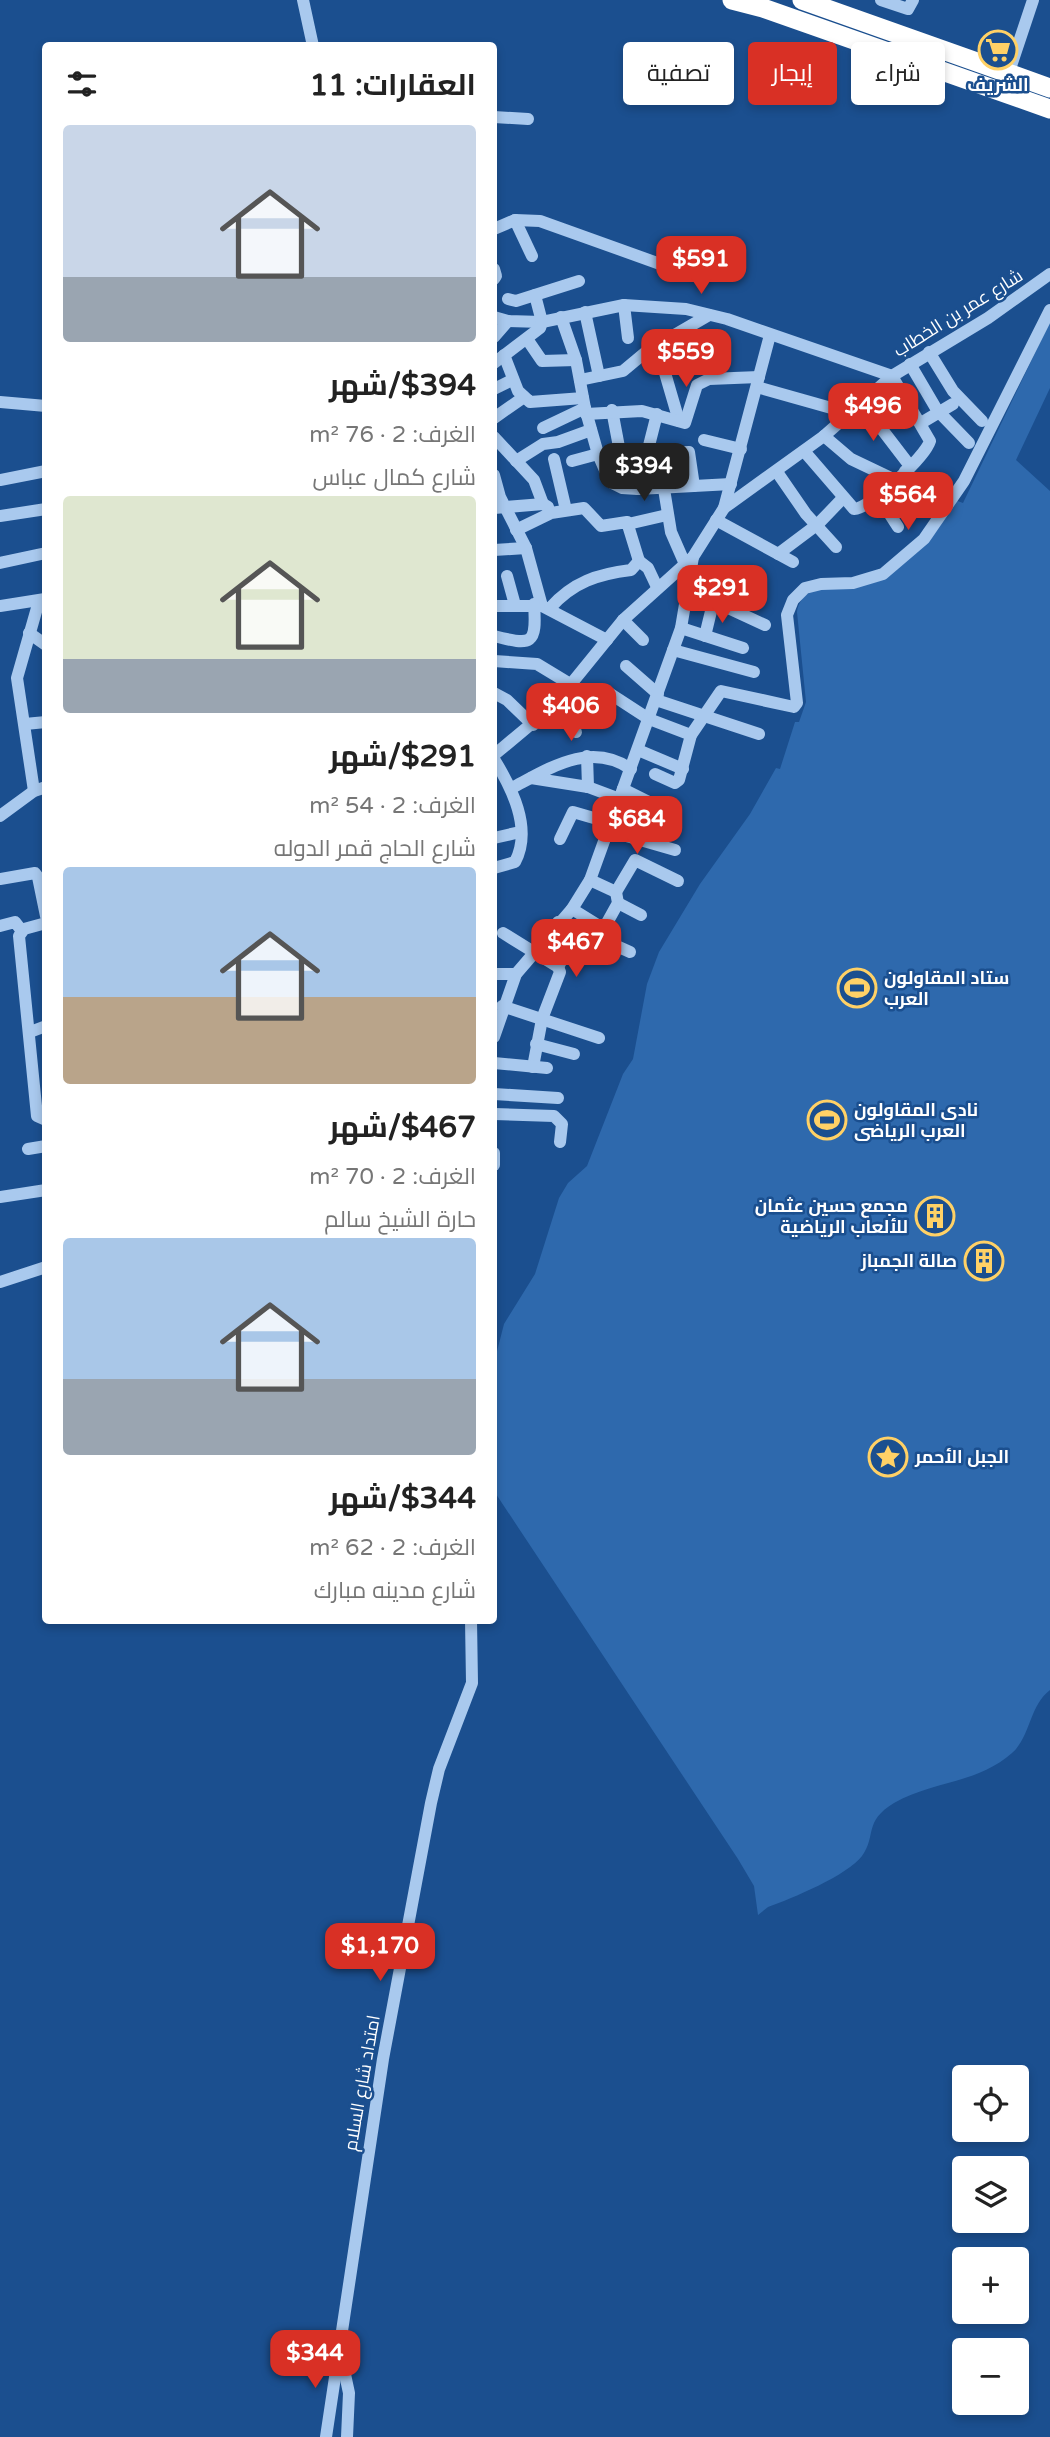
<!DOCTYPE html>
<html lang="ar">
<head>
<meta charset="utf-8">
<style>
	:root { --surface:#fff; --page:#f6f6f6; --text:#222; --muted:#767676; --accent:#d93025 }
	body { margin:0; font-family:"Varela Round",Cairo,sans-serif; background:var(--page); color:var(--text); direction:rtl; height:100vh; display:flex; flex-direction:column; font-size:26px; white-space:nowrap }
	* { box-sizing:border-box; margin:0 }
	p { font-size:23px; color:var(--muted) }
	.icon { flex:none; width:38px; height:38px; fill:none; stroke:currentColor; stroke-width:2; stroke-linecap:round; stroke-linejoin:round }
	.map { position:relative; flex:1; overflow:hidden; direction:ltr }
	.sheet { position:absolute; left:42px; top:42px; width:455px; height:1582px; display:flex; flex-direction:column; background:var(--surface); border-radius:7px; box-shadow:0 4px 10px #0003; direction:rtl }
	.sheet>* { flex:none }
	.hud { position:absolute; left:518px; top:42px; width:427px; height:63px; direction:rtl; display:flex; gap:14px }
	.buttons { position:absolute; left:952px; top:2065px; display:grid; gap:14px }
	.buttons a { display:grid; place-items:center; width:77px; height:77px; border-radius:7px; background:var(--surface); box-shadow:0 4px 10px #0003; font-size:35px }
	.price { position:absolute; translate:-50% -60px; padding:0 16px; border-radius:14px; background:var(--accent); color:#fff; font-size:23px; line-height:46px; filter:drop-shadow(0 2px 4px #0008) }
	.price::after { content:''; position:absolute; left:50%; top:42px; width:21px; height:16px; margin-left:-10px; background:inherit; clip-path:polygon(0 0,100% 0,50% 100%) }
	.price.on { background:#222; color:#fff }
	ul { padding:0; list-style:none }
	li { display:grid; align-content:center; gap:14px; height:371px; padding:0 21px }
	li span { display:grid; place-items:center; height:217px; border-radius:7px; color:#555 }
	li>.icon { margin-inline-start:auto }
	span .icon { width:126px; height:126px; fill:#fffc; stroke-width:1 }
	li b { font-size:30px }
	h2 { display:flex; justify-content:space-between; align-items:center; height:84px; padding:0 21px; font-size:30px }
	.tag { padding:0 24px; border-radius:7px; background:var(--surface); box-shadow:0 4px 10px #0003; font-size:24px; line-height:63px }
	.tag.on { background:var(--accent); color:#fff }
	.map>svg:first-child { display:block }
</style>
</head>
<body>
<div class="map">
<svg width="1050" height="2437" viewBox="0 0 1050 2437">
	<rect width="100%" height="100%" fill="#1b4f8f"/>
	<path fill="#2e69ad" d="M 1050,322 L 1050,388 L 1016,460 L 1050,491 L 1050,1690 C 1029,1706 1031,1736 1012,1753 C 977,1784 932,1781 894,1803 C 863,1822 877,1835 862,1856 C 848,1875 791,1899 768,1907 L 758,1915 L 754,1886 L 738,1859 L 494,1491 L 494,1363 L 504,1324 L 535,1274 L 559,1198 L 568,1183 L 587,1166 L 623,1074 L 633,1059 L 647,984 L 659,952 L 700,884 L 750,814 L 776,768 L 780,769 L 795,722 L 799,722 L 806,702 L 797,612 C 803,576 856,589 881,576 C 916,558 938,536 955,500 L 963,503 Z"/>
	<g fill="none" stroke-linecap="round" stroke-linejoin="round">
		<g stroke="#a9c9ee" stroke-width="12">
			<polyline points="303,0 313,46"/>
			<polyline points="881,0 908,9 913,0"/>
			<polyline points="1009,72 1033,0"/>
			<polyline points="494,117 528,119"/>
			<polyline points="515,220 532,256"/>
			<polyline points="494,229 515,220 540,221 688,274"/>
			<polyline points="494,269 496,276 494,279"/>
			<polyline points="508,299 516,301 579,281"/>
			<polyline points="624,305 628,338"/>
			<polyline points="585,312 599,376"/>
			<path d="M 494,317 L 508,321 L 542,322 L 624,305 L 686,309 L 727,319 L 892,376 L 930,441 C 925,457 871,508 854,509 L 804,451"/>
			<polyline points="561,317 576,360 585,408 598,454 610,482 622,488 638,489 731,484"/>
			<polyline points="494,337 508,321"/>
			<polyline points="527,339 542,361 576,360"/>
			<polyline points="929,352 953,391 982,421"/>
			<polyline points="504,355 518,391 530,402 583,398"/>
			<polyline points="494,363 540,328 542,322 535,295"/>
			<polyline points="910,364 937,410 969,443"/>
			<polyline points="663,366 679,421"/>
			<polyline points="580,380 623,371 647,351 709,315"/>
			<polyline points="757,387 849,413"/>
			<polyline points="494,389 512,380"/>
			<polyline points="0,402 46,406"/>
			<polyline points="861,402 910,466"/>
			<polyline points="612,410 619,447"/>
			<polyline points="586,414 642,411 685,423 697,385 709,379 759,377"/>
			<polyline points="494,418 524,397"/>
			<polyline points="921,423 953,404"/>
			<polyline points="543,428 585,408"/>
			<polyline points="824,436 851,459 895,480"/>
			<polyline points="494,437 534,480 543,504"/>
			<polyline points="704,440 741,449"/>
			<polyline points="647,454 689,452 694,486"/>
			<polyline points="554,459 566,510"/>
			<polyline points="516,461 543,444 558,442 591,430"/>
			<polyline points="572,461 598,454"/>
			<polyline points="905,471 936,504"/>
			<polyline points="777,472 806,514 836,547"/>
			<polyline points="494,475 500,497 526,548 542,606"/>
			<polyline points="0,480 46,471"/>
			<polyline points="638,489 657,414"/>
			<polyline points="664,489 671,532 685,564"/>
			<polyline points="878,496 898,527"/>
			<polyline points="494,508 543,504 548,507"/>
			<polyline points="724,508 770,335"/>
			<polyline points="0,516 46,509"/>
			<polyline points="716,520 793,562"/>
			<polyline points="628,524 667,515"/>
			<polyline points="516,530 551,513 584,508 601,526 627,522 639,561"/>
			<polyline points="494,550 526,548"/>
			<polyline points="778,554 818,524 843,498"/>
			<polyline points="639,561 648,568 657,587"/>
			<polyline points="0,563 46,553"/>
			<polyline points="507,576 515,605"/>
			<polyline points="690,581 757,598"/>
			<polyline points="688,596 724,606 765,625"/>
			<polyline points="0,606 45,599"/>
			<polyline points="494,606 542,606 607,640"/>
			<path d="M 550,608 C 573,582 598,574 631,570 L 639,561"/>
			<polyline points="623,620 643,640"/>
			<polyline points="681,628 743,648"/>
			<polyline points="29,633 46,645"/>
			<path d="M 494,636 C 532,646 537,645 534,604"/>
			<polyline points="705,636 713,603"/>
			<polyline points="673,650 754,672"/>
			<polyline points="494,661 537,664 570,684"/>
			<polyline points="626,666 658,694"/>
			<polyline points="494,693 507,700 533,725"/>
			<polyline points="609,693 649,719 691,735"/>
			<polyline points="656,700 759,734"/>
			<polyline points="554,705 576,732"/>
			<polyline points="25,724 46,722"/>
			<polyline points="638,750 683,769"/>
			<polyline points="494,755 554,705 623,620 693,557 724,508 824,436 892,376 988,318 1050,274"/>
			<polyline points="587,756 588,787"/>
			<path d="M 494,759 C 511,787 533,828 515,862 L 494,868"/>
			<polyline points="655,774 675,783 679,780 691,735 721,691 794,707 797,703 787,615 793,600 805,588 821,584 853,583 883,574 924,539 964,481 1050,310"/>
			<polyline points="531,778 588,787 620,799"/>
			<path d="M 512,788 C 550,768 590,741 631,769"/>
			<polyline points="623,789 673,814"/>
			<polyline points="34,791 17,678 39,601"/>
			<polyline points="0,816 34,791 46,787"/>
			<polyline points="609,831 675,850"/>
			<polyline points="494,838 520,832"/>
			<polyline points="560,839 573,812 611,823"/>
			<polyline points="0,879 35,873 38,877 46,916"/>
			<polyline points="590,880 616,892"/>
			<polyline points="616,892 635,860 678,881"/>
			<polyline points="618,903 641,915"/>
			<polyline points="572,909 601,927 601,939 630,952"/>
			<polyline points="46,923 24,929 19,936 37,1116 46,1120"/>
			<polyline points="0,926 15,922 22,931"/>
			<polyline points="603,930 618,903 616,892"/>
			<polyline points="503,933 558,967 560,972 542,1019 533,1067"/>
			<polyline points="558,967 575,936 570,928 558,922"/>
			<polyline points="494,974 516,974"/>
			<polyline points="502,1006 599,1038"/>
			<polyline points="30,1032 46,1026"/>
			<polyline points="494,1037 516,974 572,909 590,880 681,628 693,557"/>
			<polyline points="536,1044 574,1054"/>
			<polyline points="494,1063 547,1068"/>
			<polyline points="494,1094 558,1098"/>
			<polyline points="494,1114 554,1116 562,1124 560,1142"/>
			<polyline points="28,1149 46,1146"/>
			<polyline points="494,1153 494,1165"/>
			<polyline points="0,1197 46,1190"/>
			<polyline points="0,1282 46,1267"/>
			<polyline points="340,2351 349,2393 347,2437"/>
			<polyline points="326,2437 383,2059 431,1803 439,1769 472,1683 471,1620"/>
		</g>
		<g stroke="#fff" stroke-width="19">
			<polyline points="732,0 763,8 1050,109"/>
			<polyline points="802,0 1050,88"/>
		</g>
	</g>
	<defs>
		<symbol id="supermarket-ring" viewBox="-11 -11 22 22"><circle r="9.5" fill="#1b4f8f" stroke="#ffd166" stroke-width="1.5"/><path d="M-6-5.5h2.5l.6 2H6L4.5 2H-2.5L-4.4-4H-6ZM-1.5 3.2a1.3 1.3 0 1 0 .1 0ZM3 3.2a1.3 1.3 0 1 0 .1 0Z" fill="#ffd166"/></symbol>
		<symbol id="stadium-ring" viewBox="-11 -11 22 22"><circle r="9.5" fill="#1b4f8f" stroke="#ffd166" stroke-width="1.5"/><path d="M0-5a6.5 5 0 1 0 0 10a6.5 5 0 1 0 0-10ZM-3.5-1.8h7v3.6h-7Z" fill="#ffd166"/></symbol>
		<symbol id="building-ring" viewBox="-11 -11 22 22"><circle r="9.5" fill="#1b4f8f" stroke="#ffd166" stroke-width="1.5"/><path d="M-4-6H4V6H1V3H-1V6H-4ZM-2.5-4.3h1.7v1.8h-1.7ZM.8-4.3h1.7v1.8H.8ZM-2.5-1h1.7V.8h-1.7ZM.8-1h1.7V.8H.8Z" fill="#ffd166"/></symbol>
		<symbol id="sight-ring" viewBox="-11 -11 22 22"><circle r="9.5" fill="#1b4f8f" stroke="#ffd166" stroke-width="1.5"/><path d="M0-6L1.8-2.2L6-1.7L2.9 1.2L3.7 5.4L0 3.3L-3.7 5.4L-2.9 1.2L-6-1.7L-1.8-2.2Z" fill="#ffd166"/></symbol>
	</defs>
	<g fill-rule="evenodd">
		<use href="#supermarket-ring" x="976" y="28" width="44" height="44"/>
		<use href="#stadium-ring" x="835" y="966" width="44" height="44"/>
		<use href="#stadium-ring" x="805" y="1098" width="44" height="44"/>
		<use href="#building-ring" x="913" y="1194" width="44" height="44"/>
		<use href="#building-ring" x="962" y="1239" width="44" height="44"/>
		<use href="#sight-ring" x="866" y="1435" width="44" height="44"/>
	</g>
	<g text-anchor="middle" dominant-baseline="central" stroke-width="5" stroke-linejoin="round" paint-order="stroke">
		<g font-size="18" font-weight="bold" fill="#fff" stroke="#1b4f8f" text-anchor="start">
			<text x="998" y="85" text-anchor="middle">الشريف</text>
			<text x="884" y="978">ستاد المقاولون<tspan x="884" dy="21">العرب</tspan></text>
			<text x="854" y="1110">نادى المقاولون<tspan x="854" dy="21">العرب الرياضى</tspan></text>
			<text x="908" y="1206" text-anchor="end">مجمع حسين عثمان<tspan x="908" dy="21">للألعاب الرياضية</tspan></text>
			<text x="957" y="1261" text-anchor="end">صالة الجمباز</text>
			<text x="915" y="1457">الجبل الأحمر</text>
		</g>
		<g font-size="18" fill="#fff" stroke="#1b4f8f">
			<text transform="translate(958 313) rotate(-32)">شارع عمر بن الخطاب</text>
			<text transform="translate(362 2083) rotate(-80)">امتداد شارع السلام</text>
		</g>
	</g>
</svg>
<div class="buttons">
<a><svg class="icon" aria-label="locate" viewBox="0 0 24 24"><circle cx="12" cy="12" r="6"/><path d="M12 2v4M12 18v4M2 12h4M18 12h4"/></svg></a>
<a><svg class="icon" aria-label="layers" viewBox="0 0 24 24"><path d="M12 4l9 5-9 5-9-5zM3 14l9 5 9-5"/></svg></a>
<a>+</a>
<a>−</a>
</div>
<b class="price" style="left:701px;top:296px">$591</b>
<b class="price" style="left:686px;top:389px">$559</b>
<b class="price" style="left:873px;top:443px">$496</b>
<b class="price on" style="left:644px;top:503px">$394</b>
<b class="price" style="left:908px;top:532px">$564</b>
<b class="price" style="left:722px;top:625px">$291</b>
<b class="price" style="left:571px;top:743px">$406</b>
<b class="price" style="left:637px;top:856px">$684</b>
<b class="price" style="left:576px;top:979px">$467</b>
<b class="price" style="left:380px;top:1983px">$1,170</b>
<b class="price" style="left:315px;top:2390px">$344</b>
<div class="hud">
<a class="tag">شراء</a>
<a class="tag on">إيجار</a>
<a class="tag">تصفية</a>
</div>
<section class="sheet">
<h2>العقارات: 11<svg class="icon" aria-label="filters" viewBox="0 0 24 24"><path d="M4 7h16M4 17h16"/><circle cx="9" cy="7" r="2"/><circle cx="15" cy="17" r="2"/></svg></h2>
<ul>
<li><span style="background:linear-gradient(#c9d6e8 70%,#9aa5b1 0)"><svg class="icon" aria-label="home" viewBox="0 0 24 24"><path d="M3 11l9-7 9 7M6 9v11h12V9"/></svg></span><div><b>$394/شهر</b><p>الغرف: 2 · 76 m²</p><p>شارع كمال عباس</p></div></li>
<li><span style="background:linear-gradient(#dfe7d0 75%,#9aa5b1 0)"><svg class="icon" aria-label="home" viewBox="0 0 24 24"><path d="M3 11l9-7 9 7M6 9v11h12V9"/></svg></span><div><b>$291/شهر</b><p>الغرف: 2 · 54 m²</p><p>شارع الحاج قمر الدوله</p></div></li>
<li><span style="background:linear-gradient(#a9c7e8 60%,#b9a48a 0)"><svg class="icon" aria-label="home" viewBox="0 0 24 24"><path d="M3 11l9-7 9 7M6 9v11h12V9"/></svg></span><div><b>$467/شهر</b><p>الغرف: 2 · 70 m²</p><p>حارة الشيخ سالم</p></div></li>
<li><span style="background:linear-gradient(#a9c7e8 65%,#9aa5b1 0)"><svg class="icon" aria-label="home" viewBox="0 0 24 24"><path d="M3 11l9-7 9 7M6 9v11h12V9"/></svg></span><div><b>$344/شهر</b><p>الغرف: 2 · 62 m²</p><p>شارع مدينه مبارك</p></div></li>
</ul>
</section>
</div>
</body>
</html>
